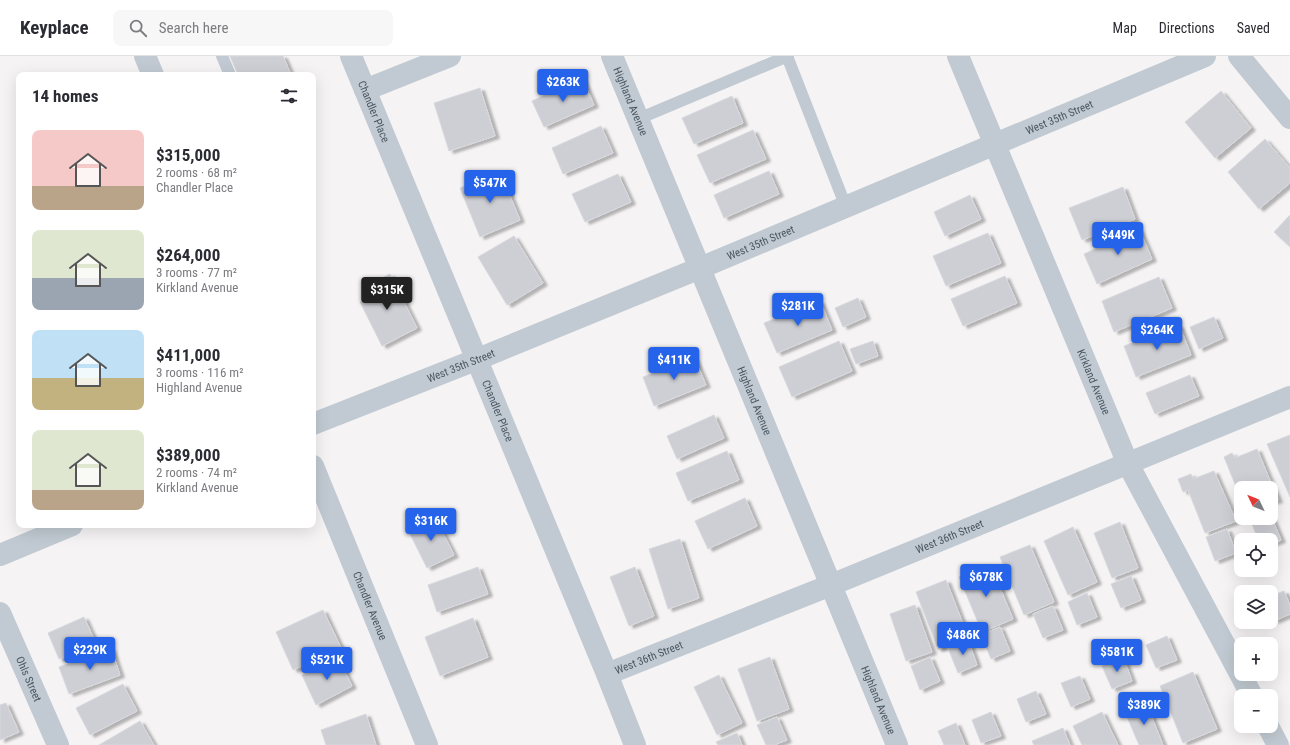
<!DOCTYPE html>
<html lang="en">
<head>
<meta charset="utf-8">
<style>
	:root { --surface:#fff; --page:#f7f7f7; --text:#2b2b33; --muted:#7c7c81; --line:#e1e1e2; --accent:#2563eb }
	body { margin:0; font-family:"Roboto Condensed",sans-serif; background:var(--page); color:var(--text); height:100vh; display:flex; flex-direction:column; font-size:15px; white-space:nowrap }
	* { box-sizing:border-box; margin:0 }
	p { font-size:13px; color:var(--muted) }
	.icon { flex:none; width:22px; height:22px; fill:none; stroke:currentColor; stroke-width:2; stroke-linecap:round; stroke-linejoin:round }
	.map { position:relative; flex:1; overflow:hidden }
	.sheet { position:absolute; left:16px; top:16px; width:300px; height:456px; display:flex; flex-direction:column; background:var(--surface); border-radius:8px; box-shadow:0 4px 16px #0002 }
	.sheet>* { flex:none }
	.needle { width:26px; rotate:313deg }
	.tools { position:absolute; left:1234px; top:425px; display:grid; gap:8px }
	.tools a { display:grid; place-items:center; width:44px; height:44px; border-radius:8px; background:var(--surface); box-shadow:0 4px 16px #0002; font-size:20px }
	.price { position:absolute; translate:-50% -34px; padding:0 9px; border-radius:4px; background:var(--accent); color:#fff; font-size:13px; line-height:26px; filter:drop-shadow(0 1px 2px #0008) }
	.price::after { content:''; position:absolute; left:50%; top:24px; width:12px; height:9px; margin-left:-6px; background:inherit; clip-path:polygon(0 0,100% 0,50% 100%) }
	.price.selected { background:#222; color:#fff }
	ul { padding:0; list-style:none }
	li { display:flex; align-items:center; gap:12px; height:100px; padding:0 16px }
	li span { display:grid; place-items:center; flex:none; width:112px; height:80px; border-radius:8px; color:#555 }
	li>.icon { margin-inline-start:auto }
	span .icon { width:48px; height:48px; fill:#fffc; stroke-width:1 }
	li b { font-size:17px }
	h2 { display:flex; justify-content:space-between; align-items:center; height:48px; padding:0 16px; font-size:17px }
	header { display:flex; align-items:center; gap:24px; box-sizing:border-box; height:56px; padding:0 20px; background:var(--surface); border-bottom:1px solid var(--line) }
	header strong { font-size:19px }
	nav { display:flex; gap:22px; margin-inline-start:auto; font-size:14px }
	.search { width:280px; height:36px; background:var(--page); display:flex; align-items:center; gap:10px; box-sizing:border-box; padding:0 14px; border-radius:8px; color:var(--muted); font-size:15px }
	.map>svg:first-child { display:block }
</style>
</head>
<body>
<header>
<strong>Keyplace</strong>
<div class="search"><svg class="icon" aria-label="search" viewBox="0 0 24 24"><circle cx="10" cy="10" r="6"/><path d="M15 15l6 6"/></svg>Search here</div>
<nav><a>Map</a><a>Directions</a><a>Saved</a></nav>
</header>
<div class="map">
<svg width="1290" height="689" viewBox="0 0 1290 689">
	<defs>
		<filter id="shadow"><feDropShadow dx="4.5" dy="2.5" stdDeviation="1" flood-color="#0004"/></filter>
	</defs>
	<rect width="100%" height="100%" fill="#f5f3f3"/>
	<g fill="#cdcfd5" stroke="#d7d9de" filter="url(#shadow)">
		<polygon points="230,0 283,0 291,19 238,19"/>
		<polygon points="582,22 594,49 544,71 532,45"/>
		<polygon points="480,32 495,80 449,95 434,47"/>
		<polygon points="1221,35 1251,72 1215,102 1185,66"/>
		<polygon points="732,40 743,67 694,88 682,62"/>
		<polygon points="601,70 613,97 563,118 552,92"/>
		<polygon points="753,74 766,103 710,127 697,99"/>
		<polygon points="1265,83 1290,112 1290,127 1259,153 1228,116"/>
		<polygon points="769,115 779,138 724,162 714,139"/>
		<polygon points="500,116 520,164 480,181 460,132"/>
		<polygon points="618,118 631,146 585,166 572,138"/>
		<polygon points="1123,131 1135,163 1082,184 1069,152"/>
		<polygon points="970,139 981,163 945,180 934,156"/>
		<polygon points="1290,159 1290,191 1274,176"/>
		<polygon points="1139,173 1152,203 1097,228 1084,198"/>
		<polygon points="988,177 1001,207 946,230 933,200"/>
		<polygon points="514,180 543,227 507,249 478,201"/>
		<polygon points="390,218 417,272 382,290 360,246 372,240 366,230"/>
		<polygon points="1005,220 1017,247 963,270 951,243"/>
		<polygon points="1159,221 1172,252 1114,276 1102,245"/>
		<polygon points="858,242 866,261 843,271 835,252"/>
		<polygon points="820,245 832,274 777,297 764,267"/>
		<polygon points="1214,261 1223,282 1199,293 1190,271"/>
		<polygon points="1179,269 1191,299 1136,321 1124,290"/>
		<polygon points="839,285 852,315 792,341 779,311"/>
		<polygon points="873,285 878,300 856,308 850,293"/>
		<polygon points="694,301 706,329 654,350 643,321"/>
		<polygon points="1190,319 1199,340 1155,358 1146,337"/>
		<polygon points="714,359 724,382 677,403 667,380"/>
		<polygon points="1290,379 1290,441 1267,388"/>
		<polygon points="1257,393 1278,444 1271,446 1271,432 1241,432 1241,443 1224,401 1232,397 1235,402"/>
		<polygon points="727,395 739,424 688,445 676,417"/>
		<polygon points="1214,415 1236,465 1205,477 1188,434 1183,436 1178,423 1191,418 1193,423"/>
		<polygon points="745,442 757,470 708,493 695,465"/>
		<polygon points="434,460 454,499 427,512 408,474"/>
		<polygon points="1271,460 1281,484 1271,488 1271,484 1258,484 1252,468 1267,462 1271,462"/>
		<polygon points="1120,466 1138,512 1112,522 1094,477"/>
		<polygon points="1073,471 1097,526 1068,539 1044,485"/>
		<polygon points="1227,473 1236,497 1215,505 1206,481"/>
		<polygon points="680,483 699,542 668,553 649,493"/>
		<polygon points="1030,489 1054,546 1024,559 1000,501"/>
		<polygon points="990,508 1013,563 982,576 959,521"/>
		<polygon points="478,511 488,538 437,556 428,529"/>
		<polygon points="635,511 654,560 629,570 610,521"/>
		<polygon points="1131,520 1141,544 1121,552 1111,528"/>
		<polygon points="946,524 968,581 938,593 916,536"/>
		<polygon points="1284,535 1290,549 1290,558 1274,565 1271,558 1271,540"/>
		<polygon points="1087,537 1097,561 1077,569 1068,546"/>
		<polygon points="915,549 932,596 906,605 890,558"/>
		<polygon points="1053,550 1063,574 1043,582 1033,558"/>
		<polygon points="323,554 341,592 293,614 276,576"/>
		<polygon points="84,561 96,588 59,603 48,577"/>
		<polygon points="473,562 488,601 440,620 425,581"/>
		<polygon points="1000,571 1010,595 991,603 981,579"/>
		<polygon points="1167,580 1177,604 1156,612 1146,589"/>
		<polygon points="968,584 977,609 958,617 948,592"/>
		<polygon points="111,592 120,619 69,638 59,611"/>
		<polygon points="337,601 352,630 316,649 302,619"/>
		<polygon points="770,601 789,653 757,665 738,613"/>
		<polygon points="930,601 940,625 920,634 911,610"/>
		<polygon points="1123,601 1132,625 1112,633 1102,610"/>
		<polygon points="1193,616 1217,673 1183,687 1160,630"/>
		<polygon points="719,619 742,667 717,679 694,631"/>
		<polygon points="1080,620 1090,643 1071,651 1061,627"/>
		<polygon points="123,628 137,655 90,679 76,652"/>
		<polygon points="1036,635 1046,658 1026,666 1017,643"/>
		<polygon points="6,647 19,676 0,684 0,649"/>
		<polygon points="1146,647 1163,689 1139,689 1125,656"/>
		<polygon points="991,656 1001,680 981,687 972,664"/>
		<polygon points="1102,656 1118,689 1082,689 1073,670"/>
		<polygon points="366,658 376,689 326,689 321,674"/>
		<polygon points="777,661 787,684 774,689 766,689 757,669"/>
		<polygon points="140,665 154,689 99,689"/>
		<polygon points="956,667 965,689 944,689 938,675"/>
		<polygon points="1063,672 1070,689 1034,689 1032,685"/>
		<polygon points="737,677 742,689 718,689 716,686"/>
	</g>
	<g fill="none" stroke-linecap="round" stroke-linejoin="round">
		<g stroke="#c1cad2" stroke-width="12">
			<polyline points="222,0 230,19"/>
			<polyline points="787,0 846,151"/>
			<polyline points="638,63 788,0"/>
		</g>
		<g stroke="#c1cad2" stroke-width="22">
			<polyline points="145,0 153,19"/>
			<path id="s1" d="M 351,0 L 607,618 L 635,689"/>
			<path id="s2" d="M 612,0 L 897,689"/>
			<path id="s3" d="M 958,0 L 1128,408 L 1252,640"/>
			<polyline points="1239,0 1290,62"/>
			<polyline points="365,34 450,0"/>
			<path id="s4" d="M 313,368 L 478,303 L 700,212 L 1205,0"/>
			<path id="s5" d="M 313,410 L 427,689"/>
			<polyline points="0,499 72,469"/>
			<path id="s6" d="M 0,557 L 58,689"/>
			<path id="s7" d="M 607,618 L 831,529 L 1290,341"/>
			<polyline points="1268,670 1278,689"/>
		</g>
	</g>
	<g text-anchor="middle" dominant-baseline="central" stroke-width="4" stroke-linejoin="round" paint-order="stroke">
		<g font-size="11" fill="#4a5661" stroke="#fff">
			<text stroke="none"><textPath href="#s2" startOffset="49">Highland Avenue</textPath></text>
			<text stroke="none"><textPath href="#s1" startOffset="60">Chandler Place</textPath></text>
			<text stroke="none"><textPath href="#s4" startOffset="807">West 35th Street</textPath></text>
			<text stroke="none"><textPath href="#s4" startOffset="483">West 35th Street</textPath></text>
			<text stroke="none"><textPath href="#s4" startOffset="159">West 35th Street</textPath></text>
			<text stroke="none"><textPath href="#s3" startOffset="353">Kirkland Avenue</textPath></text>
			<text stroke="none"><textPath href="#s2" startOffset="373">Highland Avenue</textPath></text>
			<text stroke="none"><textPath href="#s1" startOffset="384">Chandler Place</textPath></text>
			<text stroke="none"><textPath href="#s7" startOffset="369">West 36th Street</textPath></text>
			<text stroke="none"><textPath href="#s5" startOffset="151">Chandler Avenue</textPath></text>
			<text stroke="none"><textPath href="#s7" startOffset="45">West 36th Street</textPath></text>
			<text stroke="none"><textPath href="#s6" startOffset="72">Ohls Street</textPath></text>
			<text stroke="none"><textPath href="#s2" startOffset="697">Highland Avenue</textPath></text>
		</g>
	</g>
</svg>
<div class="tools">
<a><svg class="needle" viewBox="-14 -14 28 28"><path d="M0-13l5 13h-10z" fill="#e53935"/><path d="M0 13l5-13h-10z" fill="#7c7c81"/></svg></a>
<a><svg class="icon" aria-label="locate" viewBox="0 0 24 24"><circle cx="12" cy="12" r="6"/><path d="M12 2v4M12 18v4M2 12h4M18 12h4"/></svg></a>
<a><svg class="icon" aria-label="layers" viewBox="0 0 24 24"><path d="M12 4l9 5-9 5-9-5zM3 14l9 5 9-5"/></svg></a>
<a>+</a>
<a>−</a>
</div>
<b class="price" style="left:563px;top:47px">$263K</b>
<b class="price" style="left:490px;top:148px">$547K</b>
<b class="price" style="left:1118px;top:200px">$449K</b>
<b class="price selected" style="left:387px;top:255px">$315K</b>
<b class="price" style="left:798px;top:271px">$281K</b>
<b class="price" style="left:1157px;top:295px">$264K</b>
<b class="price" style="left:674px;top:325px">$411K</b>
<b class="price" style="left:431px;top:486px">$316K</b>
<b class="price" style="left:986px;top:542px">$678K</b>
<b class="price" style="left:963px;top:600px">$486K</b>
<b class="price" style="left:90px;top:615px">$229K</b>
<b class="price" style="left:1117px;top:617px">$581K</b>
<b class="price" style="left:327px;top:625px">$521K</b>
<b class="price" style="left:1144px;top:670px">$389K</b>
<section class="sheet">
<h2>14 homes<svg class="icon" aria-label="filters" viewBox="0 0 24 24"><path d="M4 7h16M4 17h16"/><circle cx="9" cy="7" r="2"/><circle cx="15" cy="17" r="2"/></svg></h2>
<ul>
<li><span style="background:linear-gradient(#f6c9c9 70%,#b9a48a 0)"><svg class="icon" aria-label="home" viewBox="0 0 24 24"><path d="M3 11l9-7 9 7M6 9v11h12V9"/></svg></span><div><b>$315,000</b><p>2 rooms · 68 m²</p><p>Chandler Place</p></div></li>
<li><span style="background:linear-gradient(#dfe7d0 60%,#9aa5b1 0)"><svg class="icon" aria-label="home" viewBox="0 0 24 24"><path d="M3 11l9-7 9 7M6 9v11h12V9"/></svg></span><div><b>$264,000</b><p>3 rooms · 77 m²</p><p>Kirkland Avenue</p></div></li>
<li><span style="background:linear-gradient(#bfe0f5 60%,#c2b280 0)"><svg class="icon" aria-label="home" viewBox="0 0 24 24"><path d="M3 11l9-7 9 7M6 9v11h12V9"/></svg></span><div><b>$411,000</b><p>3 rooms · 116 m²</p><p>Highland Avenue</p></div></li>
<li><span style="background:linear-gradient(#dfe7d0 75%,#b9a48a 0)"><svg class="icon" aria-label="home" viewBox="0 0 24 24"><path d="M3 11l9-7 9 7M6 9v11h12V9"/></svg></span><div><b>$389,000</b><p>2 rooms · 74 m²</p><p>Kirkland Avenue</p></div></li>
</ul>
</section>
</div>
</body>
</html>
